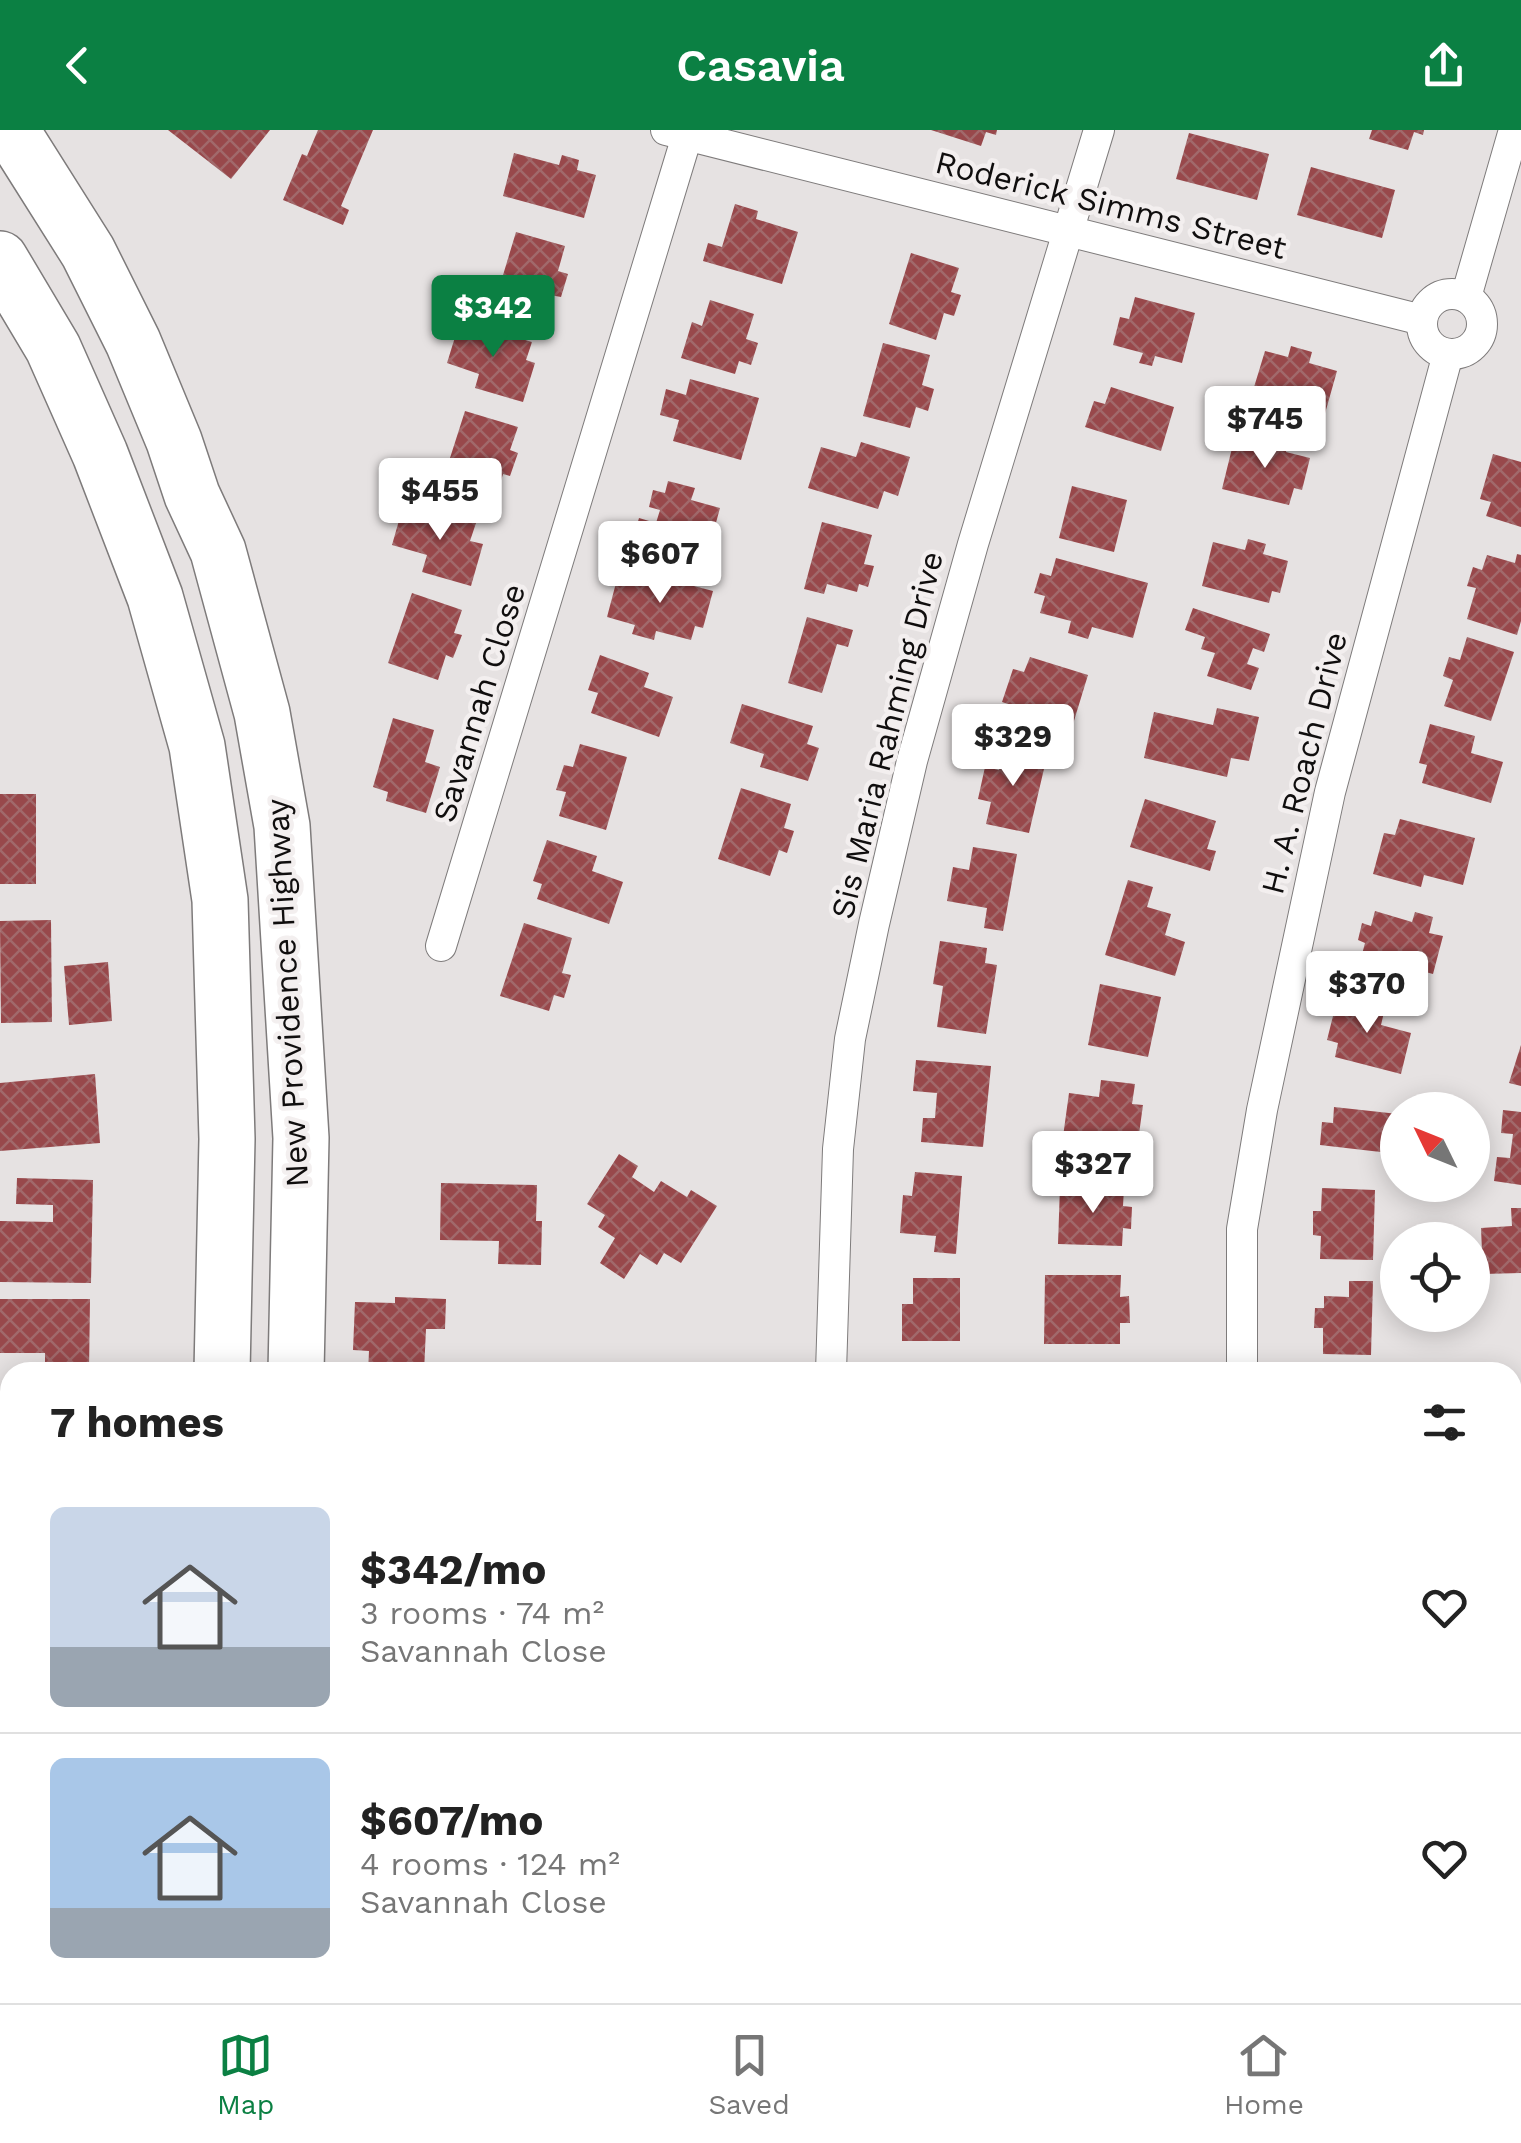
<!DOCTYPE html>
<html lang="en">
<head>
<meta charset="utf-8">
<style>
	:root { --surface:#fff; --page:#f2f2f2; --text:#222; --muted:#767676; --line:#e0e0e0; --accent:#0b8043 }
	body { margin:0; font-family:"Work Sans",sans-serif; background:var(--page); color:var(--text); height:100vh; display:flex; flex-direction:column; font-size:38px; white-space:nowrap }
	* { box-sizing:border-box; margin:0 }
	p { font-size:32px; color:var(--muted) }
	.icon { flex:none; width:55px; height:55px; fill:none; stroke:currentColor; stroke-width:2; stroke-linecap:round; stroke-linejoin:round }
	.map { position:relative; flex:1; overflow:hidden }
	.sheet { position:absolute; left:0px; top:1232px; width:1522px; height:642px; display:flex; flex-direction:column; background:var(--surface); border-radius:30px 30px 0 0; box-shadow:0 5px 25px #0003 }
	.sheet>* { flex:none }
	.needle { width:65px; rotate:313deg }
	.buttons { position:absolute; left:1380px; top:962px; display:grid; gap:20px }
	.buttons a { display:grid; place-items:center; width:110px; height:110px; border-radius:50%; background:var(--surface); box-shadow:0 5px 25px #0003; font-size:50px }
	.price { position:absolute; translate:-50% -85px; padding:0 22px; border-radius:10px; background:#fff; color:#222; font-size:32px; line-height:65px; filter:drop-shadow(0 2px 5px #0008) }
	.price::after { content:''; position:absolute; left:50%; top:60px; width:30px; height:22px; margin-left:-15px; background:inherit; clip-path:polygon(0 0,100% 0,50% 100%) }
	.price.selected { background:var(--accent); color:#fff }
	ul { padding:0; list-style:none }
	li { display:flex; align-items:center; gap:30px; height:250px; padding:0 50px }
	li+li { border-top:2px solid var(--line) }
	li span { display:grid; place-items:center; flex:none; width:280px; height:200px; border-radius:15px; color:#555 }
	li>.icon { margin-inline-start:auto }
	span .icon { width:120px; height:120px; fill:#fffc; stroke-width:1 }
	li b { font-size:42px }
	h2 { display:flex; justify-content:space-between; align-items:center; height:120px; padding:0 50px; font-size:42px }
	header { display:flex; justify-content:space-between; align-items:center; height:130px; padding:0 50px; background:var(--accent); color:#fff; font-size:45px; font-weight:600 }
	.tabs { display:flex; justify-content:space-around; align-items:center; height:140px; border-top:2px solid var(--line); background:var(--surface); font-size:28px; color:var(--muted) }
	.tabs a { display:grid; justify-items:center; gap:5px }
	.tabs .selected { color:var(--accent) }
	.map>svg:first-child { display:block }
</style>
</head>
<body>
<header><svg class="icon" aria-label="back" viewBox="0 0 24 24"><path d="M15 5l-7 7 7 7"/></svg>Casavia<svg class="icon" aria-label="share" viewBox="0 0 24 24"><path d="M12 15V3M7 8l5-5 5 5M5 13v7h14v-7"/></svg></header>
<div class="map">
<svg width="1521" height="1873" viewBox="0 0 1521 1873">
	<defs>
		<pattern id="park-crowns" width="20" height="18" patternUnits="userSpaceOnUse" patternTransform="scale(2.5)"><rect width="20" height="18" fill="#fbc4c3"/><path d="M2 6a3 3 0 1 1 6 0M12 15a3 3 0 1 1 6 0" fill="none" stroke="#d6a7a6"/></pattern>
		<pattern id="building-cross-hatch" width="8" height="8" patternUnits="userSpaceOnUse" patternTransform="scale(2.5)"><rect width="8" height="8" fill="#98484b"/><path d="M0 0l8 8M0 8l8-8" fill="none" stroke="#a1696b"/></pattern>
	</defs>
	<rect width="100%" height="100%" fill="#e6e2e2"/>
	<polygon fill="url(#park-crowns)" points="1512,1541 1521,1541 1521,1873 1427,1873 1427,1865 1512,1865"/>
	<g fill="url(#building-cross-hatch)">
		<polygon points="168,0 270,0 231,49"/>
		<polygon points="318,0 373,0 341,76 349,80 343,95 283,70 302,24 307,26"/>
		<polygon points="931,0 997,0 996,5 986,2 981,16"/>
		<polygon points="1372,0 1424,0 1423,5 1414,2 1408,20 1369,9"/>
		<polygon points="1189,3 1269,24 1257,70 1176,49"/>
		<polygon points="514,23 559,35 562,25 579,30 577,40 596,45 584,88 503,66"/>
		<polygon points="1311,37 1395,60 1382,108 1297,85"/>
		<polygon points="735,74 758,81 756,89 798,102 782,154 703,131 708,113 722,117"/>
		<polygon points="516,102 565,116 558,141 568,144 561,167 550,165 543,190 494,175"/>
		<polygon points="911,123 959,138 951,162 961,165 954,186 944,183 936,210 889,194"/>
		<polygon points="1135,167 1195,183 1182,233 1155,226 1152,236 1139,233 1143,223 1113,215 1120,187 1129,189"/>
		<polygon points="710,170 754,184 746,209 758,213 751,235 739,231 735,244 681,228 692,192 702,196"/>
		<polygon points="460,191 532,212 526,230 535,233 523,272 475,258 479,244 447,233"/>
		<polygon points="883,213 930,225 922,255 934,259 928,281 916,277 910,298 863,286"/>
		<polygon points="1291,216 1312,222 1309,233 1337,241 1324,287 1251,267 1265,221 1288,227"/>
		<polygon points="690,249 759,268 741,330 673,311 679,290 660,285 666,259 686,265"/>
		<polygon points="1111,257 1174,277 1161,321 1085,297 1094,271 1105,274"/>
		<polygon points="465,281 518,297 510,320 518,323 510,346 503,344 495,370 442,353"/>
		<polygon points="1273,309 1288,312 1286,322 1310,328 1302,360 1294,358 1289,375 1222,359 1234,310 1270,318"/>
		<polygon points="861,312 910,327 898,366 884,361 878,379 808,358 821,317 856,327"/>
		<polygon points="1493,324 1521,332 1521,397 1486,386 1491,372 1480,369"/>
		<polygon points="668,351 695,358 691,370 720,378 705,433 632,412 639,388 656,393 660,380 649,377 653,360 665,363"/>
		<polygon points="1072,356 1127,370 1114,422 1059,408"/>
		<polygon points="404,373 476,393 470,411 483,414 471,456 422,442 427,425 392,415"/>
		<polygon points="822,392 872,405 864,434 874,436 868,457 859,454 857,462 827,454 824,464 804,459"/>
		<polygon points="1248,409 1266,414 1263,424 1288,431 1280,463 1272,461 1269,473 1202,456 1213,412 1245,420"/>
		<polygon points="1517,424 1521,425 1521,491 1517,505 1467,489 1476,458 1467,456 1473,437 1482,440 1487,425 1515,433"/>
		<polygon points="1056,428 1148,453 1133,508 1092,497 1088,509 1068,503 1071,491 1040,483 1045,466 1034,463 1040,443 1051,446"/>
		<polygon points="629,439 713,461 703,498 695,496 691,510 656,501 654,510 632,504 635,495 607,487 616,453 624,455"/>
		<polygon points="412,463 462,480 454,503 462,505 453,528 446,525 438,550 388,533"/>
		<polygon points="1193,478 1270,504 1264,522 1253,518 1247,534 1259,538 1251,560 1207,546 1215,523 1201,519 1205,507 1185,500"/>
		<polygon points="807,487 853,500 848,517 837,514 822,563 788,553"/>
		<polygon points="1467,507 1514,522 1491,591 1444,576 1453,550 1443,546 1449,527 1460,530"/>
		<polygon points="600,525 649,543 644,557 673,567 659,607 591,583 598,563 588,560"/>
		<polygon points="1030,527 1088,545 1073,594 1047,586 1045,593 1030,589 1033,582 1002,572 1013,539 1024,542"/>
		<polygon points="742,574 813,596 807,614 819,618 808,651 760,637 764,624 730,613"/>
		<polygon points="1217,578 1259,587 1249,631 1231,628 1227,647 1144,628 1154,582 1213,595"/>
		<polygon points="393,588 434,600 425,632 440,637 426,683 386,671 388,662 373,657"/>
		<polygon points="1430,594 1475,606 1471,623 1503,632 1491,673 1422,653 1427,635 1419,633"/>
		<polygon points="580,614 627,627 606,700 559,686 566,662 556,660 564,635 573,637"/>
		<polygon points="1004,617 1047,626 1029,703 986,694 991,672 978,669 985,637 999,640"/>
		<polygon points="741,658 791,674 784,698 794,701 787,723 779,720 770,746 718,729"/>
		<rect x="0" y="664" width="36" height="90"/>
		<polygon points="1145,669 1216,691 1207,719 1216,721 1210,741 1130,717"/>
		<polygon points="1400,689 1475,708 1463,755 1424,745 1421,757 1373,744 1384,703 1395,705"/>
		<polygon points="547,710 597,726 592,741 623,752 609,794 537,769 542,754 533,751"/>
		<polygon points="973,717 1017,724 1003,801 984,798 987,778 947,771 953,737 969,740"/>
		<polygon points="1128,750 1153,757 1147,777 1171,784 1165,805 1185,812 1175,846 1105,825"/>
		<polygon points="1375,781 1412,792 1415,782 1433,787 1429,803 1443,806 1433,844 1418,840 1413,858 1357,843 1365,813 1358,810 1362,793 1371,796"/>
		<polygon points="51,790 52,892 1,893 0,791"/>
		<polygon points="524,793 572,808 562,843 571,845 564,868 554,865 549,881 500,866"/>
		<polygon points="940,811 987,818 985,833 997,835 986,904 937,897 943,856 933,854"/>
		<polygon points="108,832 112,891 69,895 64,836"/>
		<polygon points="1100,854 1161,867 1148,927 1088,915"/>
		<polygon points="1338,866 1385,878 1381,895 1411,903 1401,944 1335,927 1338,913 1327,910"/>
		<polygon points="1521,915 1521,956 1509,953"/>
		<polygon points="916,930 991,936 983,1017 921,1012 923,988 935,988 937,963 913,961"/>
		<polygon points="95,944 100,1013 0,1021 0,953"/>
		<polygon points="1101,950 1135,954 1132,974 1143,975 1139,1004 1129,1002 1126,1023 1062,1014 1069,963 1099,967"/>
		<polygon points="1334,977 1398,984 1398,1024 1320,1015 1322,992 1333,993"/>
		<polygon points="1503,980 1521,982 1521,1055 1494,1051 1497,1027 1510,1028 1513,1004 1501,1003"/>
		<polygon points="619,1024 638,1036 632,1047 654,1062 661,1051 687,1067 691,1060 717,1076 681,1133 664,1123 657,1135 640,1124 624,1149 600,1133 615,1108 598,1097 605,1085 587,1074"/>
		<polygon points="915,1042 962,1046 956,1124 934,1122 936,1106 900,1103 903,1065 912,1066"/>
		<polygon points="17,1048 93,1050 91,1153 0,1152 0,1091 53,1092 53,1075 16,1074"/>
		<polygon points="441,1053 537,1055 536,1091 542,1091 541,1135 498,1134 499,1111 440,1110"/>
		<polygon points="1060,1056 1124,1058 1123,1076 1132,1077 1131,1099 1123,1098 1122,1116 1058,1114"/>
		<polygon points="1322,1058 1375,1060 1373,1130 1320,1129 1321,1106 1313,1105 1313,1081 1321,1081"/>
		<polygon points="1511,1078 1521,1078 1521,1143 1483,1144 1481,1098 1512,1096"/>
		<polygon points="1045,1145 1121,1145 1120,1167 1129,1166 1130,1193 1120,1193 1120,1214 1044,1214"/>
		<polygon points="913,1148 960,1148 960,1211 902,1211 902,1174 913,1174"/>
		<polygon points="1349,1151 1373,1151 1371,1225 1323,1224 1323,1198 1314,1198 1315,1178 1324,1178 1324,1166 1349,1167"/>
		<polygon points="395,1167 446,1169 445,1199 426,1199 424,1242 368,1242 369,1221 353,1220 355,1172 395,1173"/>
		<polygon points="0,1169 90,1169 89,1242 45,1242 45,1223 0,1223"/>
		<polygon points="1030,1237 1070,1238 1070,1242 1030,1242"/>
		<polygon points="0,1299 10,1299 10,1349 0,1348"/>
		<polygon points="0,1451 10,1455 10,1524 0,1520"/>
		<polygon points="1521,1671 1521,1707 1512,1698 1512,1681"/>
		<rect x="34" y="1865" width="56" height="8"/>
		<rect x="377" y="1865" width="63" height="8"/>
		<rect x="657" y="1865" width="54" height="8"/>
		<rect x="1309" y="1865" width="76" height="8"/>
	</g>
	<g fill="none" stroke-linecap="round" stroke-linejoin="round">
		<defs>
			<g id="street">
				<polyline points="666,0 1422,190"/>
				<circle cx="1452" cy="194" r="30"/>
				<polyline points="1466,167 1514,0"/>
				<polyline points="441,816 687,6"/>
				<polyline points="831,1242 838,1019 850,909 874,794 912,631 973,414 1099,0"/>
				<polyline points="1242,1242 1242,1099 1262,980 1330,662 1448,224"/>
				<polyline points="1512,1498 1521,1498"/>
				<polyline points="561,1865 562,1873"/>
				<polyline points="808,1873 809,1865"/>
				<polyline points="1235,1873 1236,1865"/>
			</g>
			<g id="highway">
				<polyline points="11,0 88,122 133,212 174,311 192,365 218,421 262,583 282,696 301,1008 296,1242"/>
				<polyline points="0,129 53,218 100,324 155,467 197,616 220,770 227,1009 222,1242"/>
				<polyline points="218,1865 219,1873"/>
				<polyline points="282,1865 282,1873"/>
			</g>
		</defs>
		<use href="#street" stroke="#7e7b7b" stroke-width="32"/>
		<use href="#highway" stroke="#7e7b7b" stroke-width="58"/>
		<use href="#street" stroke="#fff" stroke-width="30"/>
		<use href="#highway" stroke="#fff" stroke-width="55"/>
	</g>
	<g text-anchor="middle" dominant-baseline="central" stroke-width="9" stroke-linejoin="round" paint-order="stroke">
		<g font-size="32" fill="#100e0e" stroke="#f3efef">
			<text transform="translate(1111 75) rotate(14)">Roderick Simms Street</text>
			<text transform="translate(479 573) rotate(-73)">Savannah Close</text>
			<text transform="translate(887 605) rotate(-76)">Sis Maria Rahming Drive</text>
			<text transform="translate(1304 633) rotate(-76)">H. A. Roach Drive</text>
			<text transform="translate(287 863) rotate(-93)">New Providence Highway</text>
		</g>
	</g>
</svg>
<div class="buttons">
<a><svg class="needle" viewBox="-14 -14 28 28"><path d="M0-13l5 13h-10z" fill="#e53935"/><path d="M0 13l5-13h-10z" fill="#767676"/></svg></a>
<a><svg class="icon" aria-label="locate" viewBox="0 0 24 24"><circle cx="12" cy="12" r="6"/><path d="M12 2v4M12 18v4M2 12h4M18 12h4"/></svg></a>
</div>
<b class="price selected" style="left:493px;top:230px">$342</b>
<b class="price" style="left:1265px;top:341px">$745</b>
<b class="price" style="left:440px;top:413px">$455</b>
<b class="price" style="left:660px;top:476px">$607</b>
<b class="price" style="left:1013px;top:659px">$329</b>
<b class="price" style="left:1367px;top:906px">$370</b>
<b class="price" style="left:1093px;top:1086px">$327</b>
<section class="sheet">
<h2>7 homes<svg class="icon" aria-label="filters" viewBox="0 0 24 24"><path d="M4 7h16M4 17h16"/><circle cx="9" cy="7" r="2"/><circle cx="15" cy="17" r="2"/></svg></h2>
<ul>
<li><span style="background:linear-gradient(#c9d6e8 70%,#9aa5b1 0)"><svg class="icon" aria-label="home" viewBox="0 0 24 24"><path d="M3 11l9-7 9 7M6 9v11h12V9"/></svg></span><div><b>$342/mo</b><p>3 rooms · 74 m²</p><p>Savannah Close</p></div><svg class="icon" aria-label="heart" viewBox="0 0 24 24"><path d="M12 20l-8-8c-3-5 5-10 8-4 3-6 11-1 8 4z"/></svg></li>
<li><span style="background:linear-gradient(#a9c7e8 75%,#9aa5b1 0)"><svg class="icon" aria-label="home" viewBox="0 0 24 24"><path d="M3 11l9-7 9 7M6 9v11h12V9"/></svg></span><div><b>$607/mo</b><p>4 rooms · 124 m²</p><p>Savannah Close</p></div><svg class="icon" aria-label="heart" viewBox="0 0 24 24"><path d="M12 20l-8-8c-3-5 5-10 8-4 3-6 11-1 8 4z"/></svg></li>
</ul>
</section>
</div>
<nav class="tabs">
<a class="selected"><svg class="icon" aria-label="map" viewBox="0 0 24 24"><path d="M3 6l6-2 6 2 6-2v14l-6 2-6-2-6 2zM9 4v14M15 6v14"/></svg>Map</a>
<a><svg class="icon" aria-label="saved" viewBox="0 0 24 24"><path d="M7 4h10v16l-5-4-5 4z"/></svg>Saved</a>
<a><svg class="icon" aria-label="home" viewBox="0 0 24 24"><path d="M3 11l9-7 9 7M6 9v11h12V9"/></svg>Home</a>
</nav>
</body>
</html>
